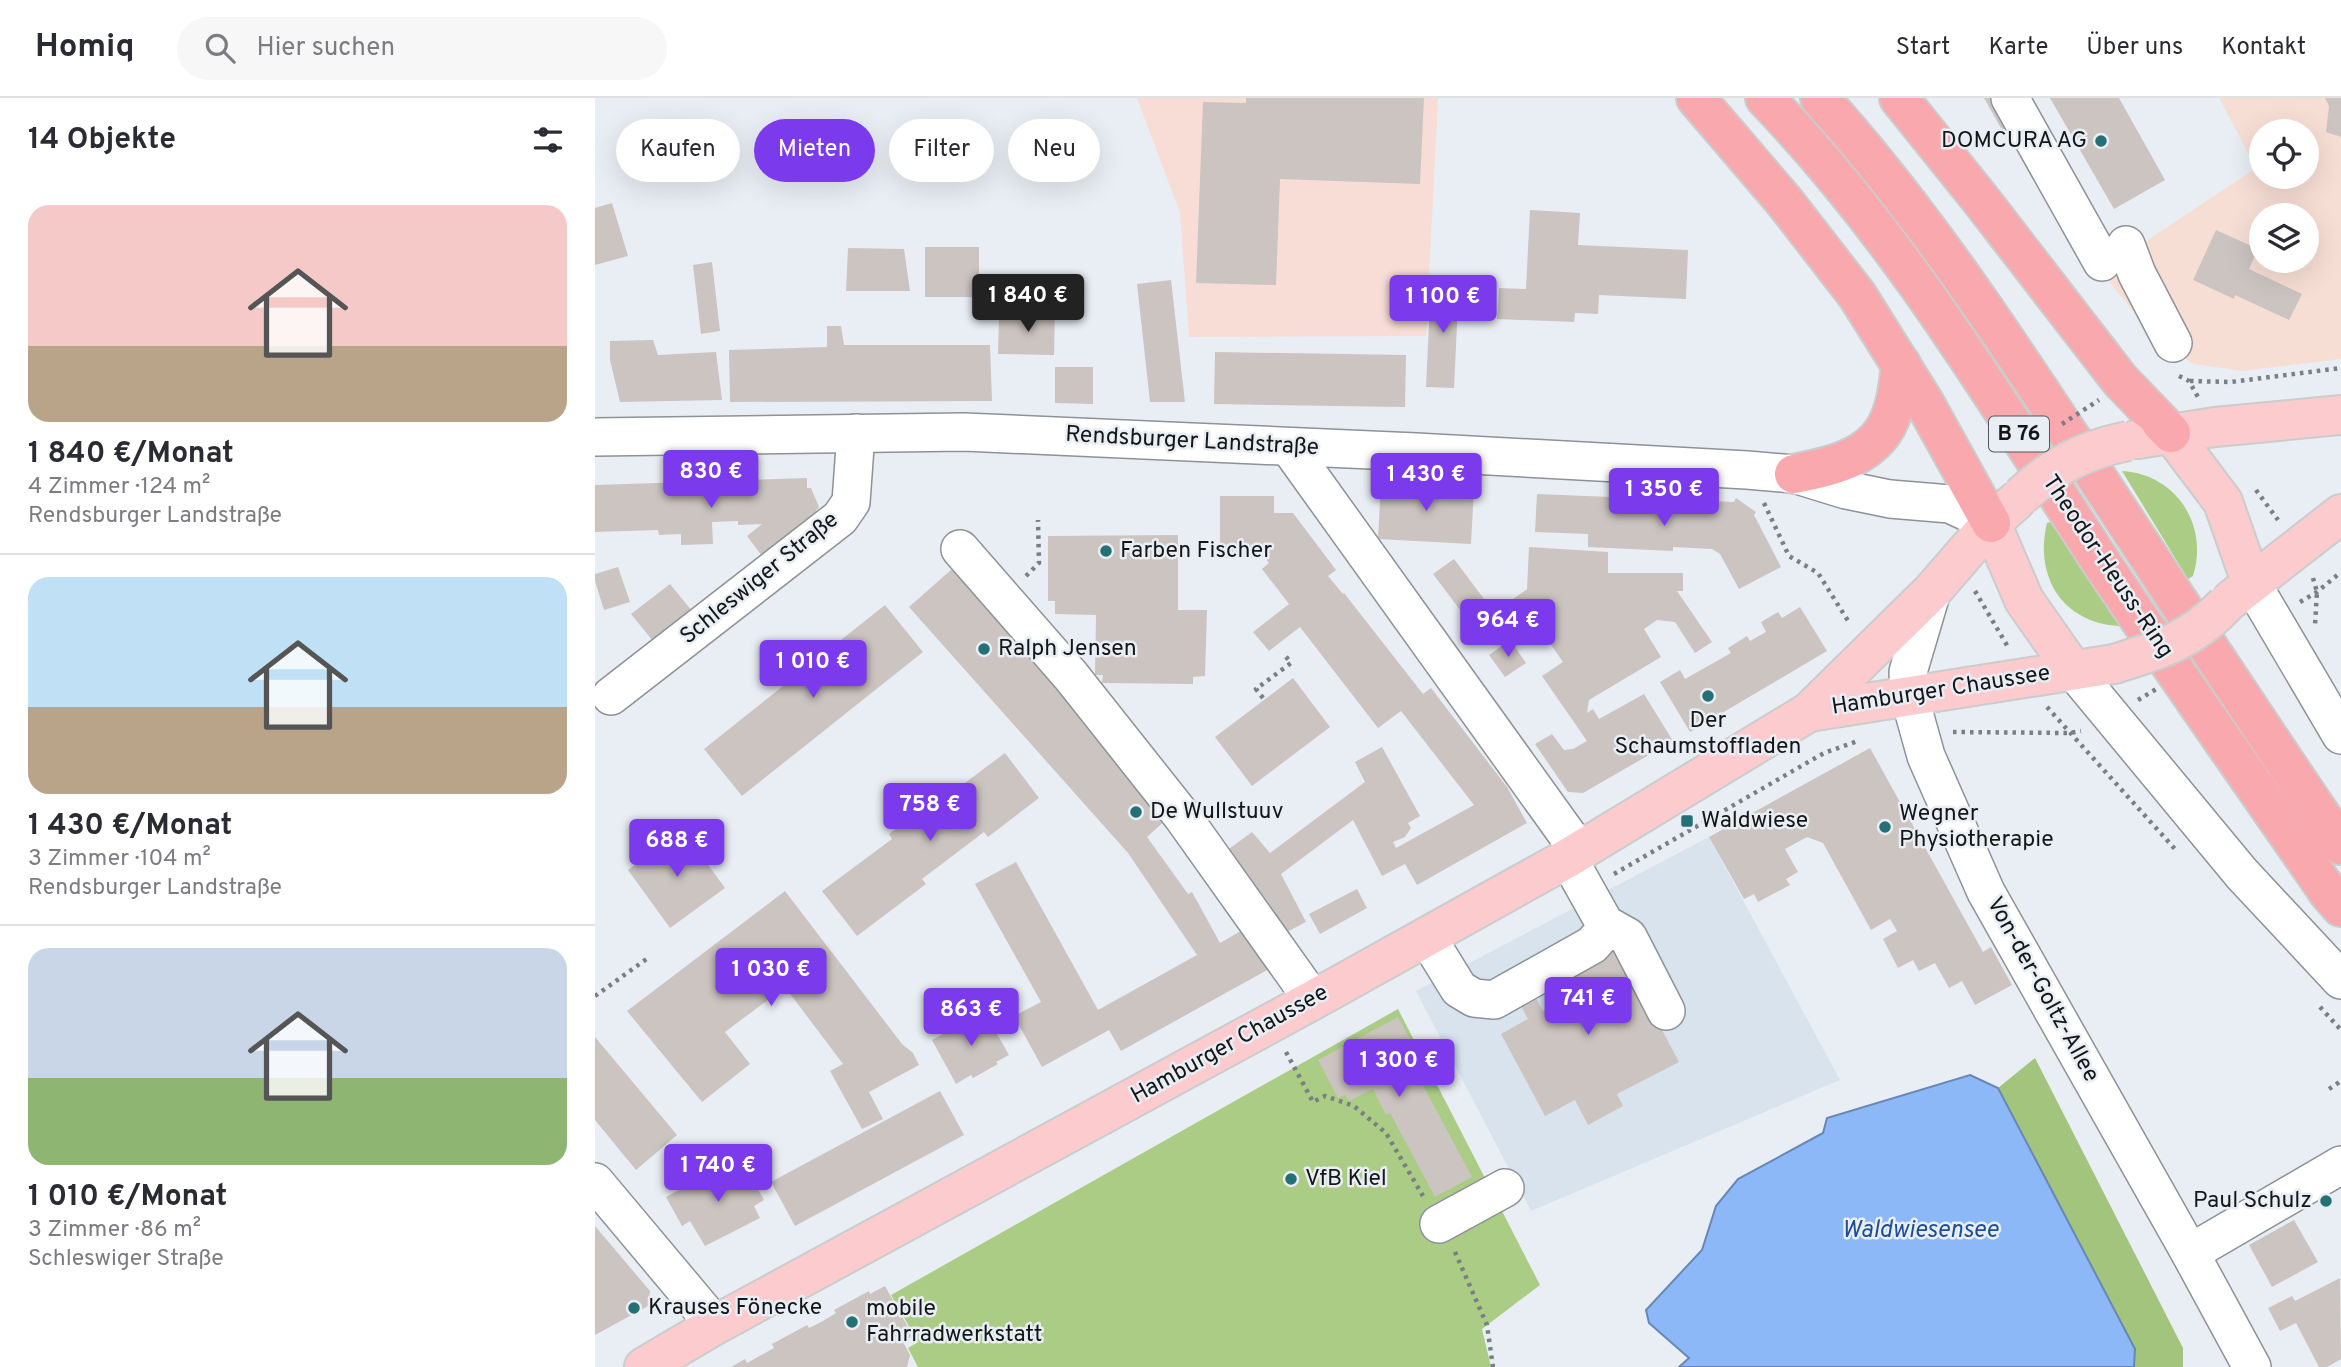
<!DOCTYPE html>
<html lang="de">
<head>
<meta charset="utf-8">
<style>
	:root { --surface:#fff; --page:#f7f7f7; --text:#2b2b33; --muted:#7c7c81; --line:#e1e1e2; --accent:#7c3aed }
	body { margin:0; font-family:Overpass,sans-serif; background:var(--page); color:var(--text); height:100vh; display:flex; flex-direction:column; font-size:26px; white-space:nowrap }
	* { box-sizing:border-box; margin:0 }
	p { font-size:23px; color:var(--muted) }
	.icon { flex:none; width:38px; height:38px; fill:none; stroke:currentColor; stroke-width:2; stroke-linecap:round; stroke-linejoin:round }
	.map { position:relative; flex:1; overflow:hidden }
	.side { display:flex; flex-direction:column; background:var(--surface); width:595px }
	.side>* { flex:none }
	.guide { position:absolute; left:21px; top:21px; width:665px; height:63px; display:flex; gap:14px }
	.buttons { position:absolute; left:1654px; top:21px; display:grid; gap:14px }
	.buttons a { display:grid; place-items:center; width:70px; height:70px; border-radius:50%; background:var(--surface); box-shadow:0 7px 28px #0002; font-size:35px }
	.price { position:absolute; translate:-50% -60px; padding:0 16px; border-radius:7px; background:var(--accent); color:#fff; font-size:23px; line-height:46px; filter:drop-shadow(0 2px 4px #0008) }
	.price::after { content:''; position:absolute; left:50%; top:42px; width:21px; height:16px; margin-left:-10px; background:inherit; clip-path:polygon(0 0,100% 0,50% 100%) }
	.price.active { background:#222; color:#fff }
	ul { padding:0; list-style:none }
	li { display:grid; align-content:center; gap:14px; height:371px; padding:0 28px }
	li+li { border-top:2px solid var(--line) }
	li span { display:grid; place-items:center; height:217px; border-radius:21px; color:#555 }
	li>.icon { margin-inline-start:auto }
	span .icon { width:126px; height:126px; fill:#fffc; stroke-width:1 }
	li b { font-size:30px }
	h2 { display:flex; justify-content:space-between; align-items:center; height:84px; padding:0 28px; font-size:30px }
	.pill { padding:0 24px; border-radius:32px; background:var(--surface); box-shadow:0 7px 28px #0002; font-size:24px; line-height:63px }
	.pill.active { background:var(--accent); color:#fff }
	header { display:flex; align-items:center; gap:42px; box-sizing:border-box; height:98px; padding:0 35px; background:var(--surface); border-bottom:2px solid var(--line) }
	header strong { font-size:33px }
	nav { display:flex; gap:38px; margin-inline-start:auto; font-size:24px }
	.search { width:490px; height:63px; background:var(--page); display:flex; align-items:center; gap:18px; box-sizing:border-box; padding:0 24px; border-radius:38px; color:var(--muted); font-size:26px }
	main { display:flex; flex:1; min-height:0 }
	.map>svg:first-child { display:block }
</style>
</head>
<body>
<header>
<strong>Homiq</strong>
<div class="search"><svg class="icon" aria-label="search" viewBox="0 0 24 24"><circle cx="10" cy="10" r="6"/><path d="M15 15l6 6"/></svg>Hier suchen</div>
<nav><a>Start</a><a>Karte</a><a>Über uns</a><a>Kontakt</a></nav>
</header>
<main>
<section class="side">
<h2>14 Objekte<svg class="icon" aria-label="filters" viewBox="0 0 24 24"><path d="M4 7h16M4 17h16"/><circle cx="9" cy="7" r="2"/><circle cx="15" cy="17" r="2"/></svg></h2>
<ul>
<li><span style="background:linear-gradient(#f6c9c9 65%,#b9a48a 0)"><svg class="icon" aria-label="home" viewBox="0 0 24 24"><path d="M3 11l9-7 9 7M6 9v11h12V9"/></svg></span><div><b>1 840 €/Monat</b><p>4 Zimmer · 124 m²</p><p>Rendsburger Landstraße</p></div></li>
<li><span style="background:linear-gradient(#bfe0f5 60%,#b9a48a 0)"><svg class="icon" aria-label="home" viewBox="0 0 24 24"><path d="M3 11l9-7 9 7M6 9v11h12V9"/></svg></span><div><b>1 430 €/Monat</b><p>3 Zimmer · 104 m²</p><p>Rendsburger Landstraße</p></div></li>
<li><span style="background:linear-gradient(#c9d6e8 60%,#8fb573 0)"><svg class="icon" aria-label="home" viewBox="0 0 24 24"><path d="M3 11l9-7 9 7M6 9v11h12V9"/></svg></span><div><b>1 010 €/Monat</b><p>3 Zimmer · 86 m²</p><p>Schleswiger Straße</p></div></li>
</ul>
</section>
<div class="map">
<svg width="1746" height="1269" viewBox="0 0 1746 1269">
	<rect width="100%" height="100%" fill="#e9eef4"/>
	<path fill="#f7ded5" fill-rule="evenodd" d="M 1624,0 L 1746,0 L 1746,261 L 1647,273 L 1598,266 L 1557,237 L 1506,173 L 1661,70 ZM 1666,33 L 1712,33 L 1712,79 L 1666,79 ZM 1666,117 L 1712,117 L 1712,163 L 1666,163 Z"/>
	<polygon fill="#f7ddd6" points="542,0 843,0 831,238 594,239 585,115"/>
	<polygon fill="#d8e3ee" points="1114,739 1245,982 936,1113 821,893"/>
	<g fill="#aacc84">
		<path d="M 1527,373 C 1581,376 1614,427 1598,478 L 1593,481 Z"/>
		<path d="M 1455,424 L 1525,524 L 1524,528 C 1467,525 1439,478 1452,425 Z"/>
		<polygon points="803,911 945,1187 887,1231 896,1269 323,1269 313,1250 323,1244 296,1197"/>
	</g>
	<polygon fill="#a2c47c" points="1440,960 1588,1250 1588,1269 1539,1269 1540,1251 1403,990"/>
	<polygon fill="#8db8f8" stroke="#6987b4" stroke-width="2" points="1375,977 1403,990 1540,1251 1539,1269 1084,1269 1094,1260 1054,1225 1051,1212 1107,1152 1121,1108 1143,1081 1228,1035 1232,1020"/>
	<g fill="#cbc4c1">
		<polygon points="651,0 829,0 825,86 685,81 681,187 601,185 608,4 651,5"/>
		<polygon points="1389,0 1437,0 1443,11 1407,32"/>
		<polygon points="1455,0 1524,0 1570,82 1519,111"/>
		<polygon points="1730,0 1746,0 1746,39 1731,34 1734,8"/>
		<polygon points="17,105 33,158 0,167 0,110"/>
		<polygon points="935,112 985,115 983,147 1093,152 1091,201 1004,197 1003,216 980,215 979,224 902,221 904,190 931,191"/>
		<polygon points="1621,132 1663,151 1654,171 1707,196 1694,222 1640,197 1639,201 1598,182"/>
		<rect x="330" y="149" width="54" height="50"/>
		<polygon points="253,150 309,151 315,193 251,193"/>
		<polygon points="117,164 125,233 106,236 98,167"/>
		<polygon points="576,182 590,304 555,304 542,186"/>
		<polygon points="836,184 864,185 859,290 831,289"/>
		<polygon points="447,207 460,207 459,257 403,256 404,219 447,220"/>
		<polygon points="232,228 246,228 249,247 395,247 397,303 135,304 134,252 232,249"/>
		<polygon points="58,242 63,257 121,254 127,302 25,304 15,262 15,243"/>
		<polygon points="620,254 811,257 810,309 619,306"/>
		<polygon points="460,269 498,269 498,306 460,305"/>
		<polygon points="212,380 212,390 216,390 224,409 221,413 226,421 173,466 152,438 167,426 143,427 143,423 117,424 118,446 86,447 86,436 64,437 63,432 0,434 0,387"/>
		<polygon points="786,385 879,389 876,446 783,441"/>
		<polygon points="942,396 1139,404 1141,400 1161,414 1159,417 1186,469 1144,491 1125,456 1117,451 1078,449 1078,453 993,449 993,436 940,434"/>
		<polygon points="625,398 679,398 679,415 698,415 741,472 733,478 748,496 749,495 828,596 836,590 912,689 932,725 822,787 810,766 787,778 758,722 686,776 711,824 686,837 623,759 657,734 675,755 770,684 760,664 787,649 825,718 813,725 816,730 810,739 798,744 801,750 879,707 806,613 783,630 705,529 674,553 658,534 694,506 667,471 674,465 670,460 625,460"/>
		<polygon points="583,437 583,512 612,512 610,578 598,579 598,586 507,585 508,577 500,577 501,517 460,516 460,503 453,503 453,438"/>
		<polygon points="934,449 1013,454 1013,475 1088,475 1088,493 1082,493 1117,544 1100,555 1080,524 1062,522 1049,531 1066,559 994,602 992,615 998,611 1004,621 1049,596 1078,643 988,695 973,694 940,646 957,636 969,652 978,651 992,643 947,578 968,564 932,512 898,535 888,523 932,491"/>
		<polygon points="859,461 898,513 877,528 838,476"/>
		<polygon points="23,469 35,504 9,512 0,483 0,476"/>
		<polygon points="357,471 575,718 552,739 593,796 597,794 625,845 651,830 674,871 526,953 514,932 447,969 419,918 446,904 380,786 421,764 503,912 602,857 533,755 314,509"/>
		<polygon points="75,486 101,518 62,548 36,516"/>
		<polygon points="290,507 328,554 147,698 109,651"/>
		<polygon points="1205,509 1232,553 1095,634 1065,584 1085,572 1090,581 1136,555 1133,550 1152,538 1155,543 1171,534 1166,524 1183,514 1187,520"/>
		<polygon points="915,542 931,565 910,579 894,557"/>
		<polygon points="698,580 735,629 657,688 620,639"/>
		<polygon points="1275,650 1388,854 1396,849 1417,887 1380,907 1367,883 1354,890 1340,865 1324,873 1318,862 1303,870 1288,841 1302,833 1295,821 1276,832 1228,745 1212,739 1190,751 1203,774 1191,781 1195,787 1163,804 1159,796 1149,801 1114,739"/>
		<polygon points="410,655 444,700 393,739 389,734 327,781 331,786 262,838 227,793 297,741 294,736 356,690 359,693"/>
		<polygon points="88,732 130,790 75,830 33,772"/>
		<polygon points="762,791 772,810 725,836 714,816"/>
		<polygon points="190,793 307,946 318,955 324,967 274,994 288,1021 267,1031 235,973 248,966 190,889 130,934 155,966 107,1004 32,913"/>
		<polygon points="1022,847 1084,964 1022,996 1028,1008 993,1027 980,1002 950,1018 906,936 933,921 911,880 926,872 948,913 960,907 949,886"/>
		<polygon points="389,913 414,957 401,964 403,966 378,980 376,977 361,986 337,942"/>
		<polygon points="803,919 822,954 813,959 877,1079 840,1099 795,1015 791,1017 778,991 754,1003 750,997 743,1000 723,962"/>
		<polygon points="0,939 82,1037 41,1072 0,1022"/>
		<polygon points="345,993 369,1037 200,1128 176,1084"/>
		<polygon points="147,1064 169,1102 159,1108 165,1120 110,1148 95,1123 87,1128 71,1099 108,1079 111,1083"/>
		<polygon points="1699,1122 1723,1164 1677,1189 1654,1147"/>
		<polygon points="0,1128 55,1193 53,1208 0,1237"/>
		<polygon points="1745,1180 1746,1261 1732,1269 1724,1269 1701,1225 1685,1233 1673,1210 1697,1198 1700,1203"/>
		<polygon points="290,1188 318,1238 308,1244 315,1257 312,1269 136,1269 150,1261 152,1265 179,1250 177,1246 212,1227 214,1230 228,1223 241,1215 239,1212 274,1193 275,1196"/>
	</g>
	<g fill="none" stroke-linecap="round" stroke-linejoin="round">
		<defs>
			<g id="minor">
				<polyline points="1415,0 1507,164"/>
				<polyline points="1531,147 1542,176 1578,245"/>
				<polyline points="0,339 369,334 821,354 1152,372 1199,376 1251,392 1295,401 1355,406 1396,425"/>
				<polyline points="694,349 984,753"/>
				<polyline points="365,451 476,578 587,718 718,902"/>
				<polyline points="1656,484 1746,637"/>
				<polyline points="1337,493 1313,574 1314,597 1331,658 1391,794 1595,1155 1657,1269"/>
				<polyline points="1478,572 1647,776 1746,882"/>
				<polyline points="16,598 245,420 256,404 261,335"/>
				<polyline points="973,760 1010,826 1033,839 1071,913"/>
				<polyline points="832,839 864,891 879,900 899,902 997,847 1006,837 1010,826"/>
				<polyline points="0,1084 120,1227"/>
				<polyline points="844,1126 910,1090"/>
				<polyline points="1595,1155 1746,1067"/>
			</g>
			<g id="major">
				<polyline points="1576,335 1628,404 1656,484"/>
				<polyline points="1543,341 1620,329 1746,317"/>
				<polyline points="1396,425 1429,502 1478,572"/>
				<polyline points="1637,501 1746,416"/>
				<polyline points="1214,614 1519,566"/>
				<polyline points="49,1269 120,1227 718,902 973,760 1214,614 1337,493 1396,425 1421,403"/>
			</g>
			<g id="highway">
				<polyline points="1101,0 1189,103 1262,197 1329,304 1396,425"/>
				<path d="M 1170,0 C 1303,138 1398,298 1502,458 C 1577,571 1656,682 1733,794 L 1746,809"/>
				<path d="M 1225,0 C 1326,112 1408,237 1491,363 C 1575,491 1659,620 1746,747"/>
				<polyline points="1304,0 1386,102 1525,282 1576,335"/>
				<path d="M 1199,376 C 1238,368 1283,359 1297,315 C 1303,300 1304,282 1306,266"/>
			</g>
		</defs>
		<use href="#minor" stroke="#8d9297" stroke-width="40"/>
		<use href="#major" stroke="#cbcccc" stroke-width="42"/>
		<use href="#highway" stroke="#cbcccc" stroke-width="42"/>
		<g stroke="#7b7e82" stroke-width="4.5" stroke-dasharray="3.5 5" stroke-linecap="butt">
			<polyline points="1584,278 1594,283 1603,299"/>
			<polyline points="1595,283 1636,284 1746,270"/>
			<polyline points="1661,392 1683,422"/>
			<polyline points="1169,405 1194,458 1223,475 1255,526"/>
			<polyline points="431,478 444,465 443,422"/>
			<polyline points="1718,480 1722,494 1720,527"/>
			<polyline points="1380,493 1413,549"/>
			<polyline points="1705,504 1722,494 1746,474"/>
			<polyline points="668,600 661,591 696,565 688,555"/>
			<polyline points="1452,609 1580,751"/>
			<polyline points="1358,634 1474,635 1486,633"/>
			<polyline points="1019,776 1229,655 1263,643"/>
			<polyline points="0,898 53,860"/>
			<polyline points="1725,909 1746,932"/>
			<polyline points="691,954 718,1004 730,998 759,1008 791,1035 828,1098"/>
			<polyline points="1734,991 1746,983"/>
			<polyline points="860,1154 892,1227 898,1269"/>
		</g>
		<use href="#minor" stroke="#fff" stroke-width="37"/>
		<use href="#major" stroke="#fbcbce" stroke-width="38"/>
		<use href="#highway" stroke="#f9a8ae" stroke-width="38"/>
		<defs>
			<g id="major-bridge">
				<path d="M 1426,398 C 1459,368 1488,352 1533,343"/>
				<path d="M 1519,566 C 1565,552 1597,542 1631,506"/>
			</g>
		</defs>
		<use href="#major-bridge" stroke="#cbcccc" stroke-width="42" stroke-linecap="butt"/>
		<g stroke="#7b7e82" stroke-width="4.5" stroke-dasharray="3.5 5" stroke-linecap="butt">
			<polyline points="1467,326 1504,302"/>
			<polyline points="1543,602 1563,590"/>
		</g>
		<use href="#major-bridge" stroke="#fbcbce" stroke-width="38"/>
	</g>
	<g fill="#257075" stroke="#e9eef4" stroke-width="2.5">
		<circle cx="1506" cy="43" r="7"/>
		<circle cx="511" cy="453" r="7"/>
		<circle cx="389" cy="551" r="7"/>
		<circle cx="1113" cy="598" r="7"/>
		<circle cx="541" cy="714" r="7"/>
		<rect x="1085" y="716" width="14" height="14" rx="3.5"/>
		<circle cx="1290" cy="729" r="7"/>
		<circle cx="696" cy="1081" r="7"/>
		<circle cx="1731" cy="1103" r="7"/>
		<circle cx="39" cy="1210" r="7"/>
		<circle cx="257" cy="1224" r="7"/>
	</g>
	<g text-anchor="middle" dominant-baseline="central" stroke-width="5" stroke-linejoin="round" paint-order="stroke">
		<rect fill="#e9eef4" stroke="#545759" stroke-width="2" x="1394" y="318.5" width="60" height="35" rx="5"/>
		<g font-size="21" font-weight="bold" fill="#141617">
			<text x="1424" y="336">B 76</text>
		</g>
		<g font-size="23" fill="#141617" stroke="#e9eef4" text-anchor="start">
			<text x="1492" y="43" text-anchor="end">DOMCURA AG</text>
			<text x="525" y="453">Farben Fischer</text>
			<text x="403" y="551">Ralph Jensen</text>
			<text x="1113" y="623" text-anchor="middle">Der<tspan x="1113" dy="26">Schaumstoffladen</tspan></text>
			<text x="555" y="714">De Wullstuuv</text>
			<text x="1304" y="716">Wegner<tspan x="1304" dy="26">Physiotherapie</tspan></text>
			<text x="1106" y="723">Waldwiese</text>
			<text x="710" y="1081">VfB Kiel</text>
			<text x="1717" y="1103" text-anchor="end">Paul Schulz</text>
			<text x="53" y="1210">Krauses Fönecke</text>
			<text x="271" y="1211">mobile<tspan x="271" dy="26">Fahrradwerkstatt</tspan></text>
		</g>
		<g font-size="23" fill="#141617" stroke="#e9eef4">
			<text transform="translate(597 344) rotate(3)">Rendsburger Landstraße</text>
			<text transform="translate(1512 469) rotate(56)">Theodor-Heuss-Ring</text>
			<text transform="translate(165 481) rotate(-39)">Schleswiger Straße</text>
			<text transform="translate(1346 593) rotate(-9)">Hamburger Chaussee</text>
			<text transform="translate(1447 892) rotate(61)">Von-der-Goltz-Allee</text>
			<text transform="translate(635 947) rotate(-29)">Hamburger Chaussee</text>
		</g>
		<g font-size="24" font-style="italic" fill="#1b4d98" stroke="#e9eef4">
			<text x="1325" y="1133">Waldwiesensee</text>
		</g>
	</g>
</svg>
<div class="buttons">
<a><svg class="icon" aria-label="locate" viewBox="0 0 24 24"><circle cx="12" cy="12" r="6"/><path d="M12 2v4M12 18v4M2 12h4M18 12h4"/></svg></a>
<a><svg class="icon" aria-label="layers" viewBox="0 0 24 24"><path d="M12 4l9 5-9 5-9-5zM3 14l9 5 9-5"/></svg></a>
</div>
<b class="price active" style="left:433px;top:236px">1 840 €</b>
<b class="price" style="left:848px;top:237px">1 100 €</b>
<b class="price" style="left:116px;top:412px">830 €</b>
<b class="price" style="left:831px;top:415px">1 430 €</b>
<b class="price" style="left:1069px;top:430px">1 350 €</b>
<b class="price" style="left:913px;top:561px">964 €</b>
<b class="price" style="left:218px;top:602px">1 010 €</b>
<b class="price" style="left:335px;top:745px">758 €</b>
<b class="price" style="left:82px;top:781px">688 €</b>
<b class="price" style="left:176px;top:910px">1 030 €</b>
<b class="price" style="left:993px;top:939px">741 €</b>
<b class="price" style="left:376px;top:950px">863 €</b>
<b class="price" style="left:804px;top:1001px">1 300 €</b>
<b class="price" style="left:123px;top:1106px">1 740 €</b>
<div class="guide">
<a class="pill">Kaufen</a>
<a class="pill active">Mieten</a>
<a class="pill">Filter</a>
<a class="pill">Neu</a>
</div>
</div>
</main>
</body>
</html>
